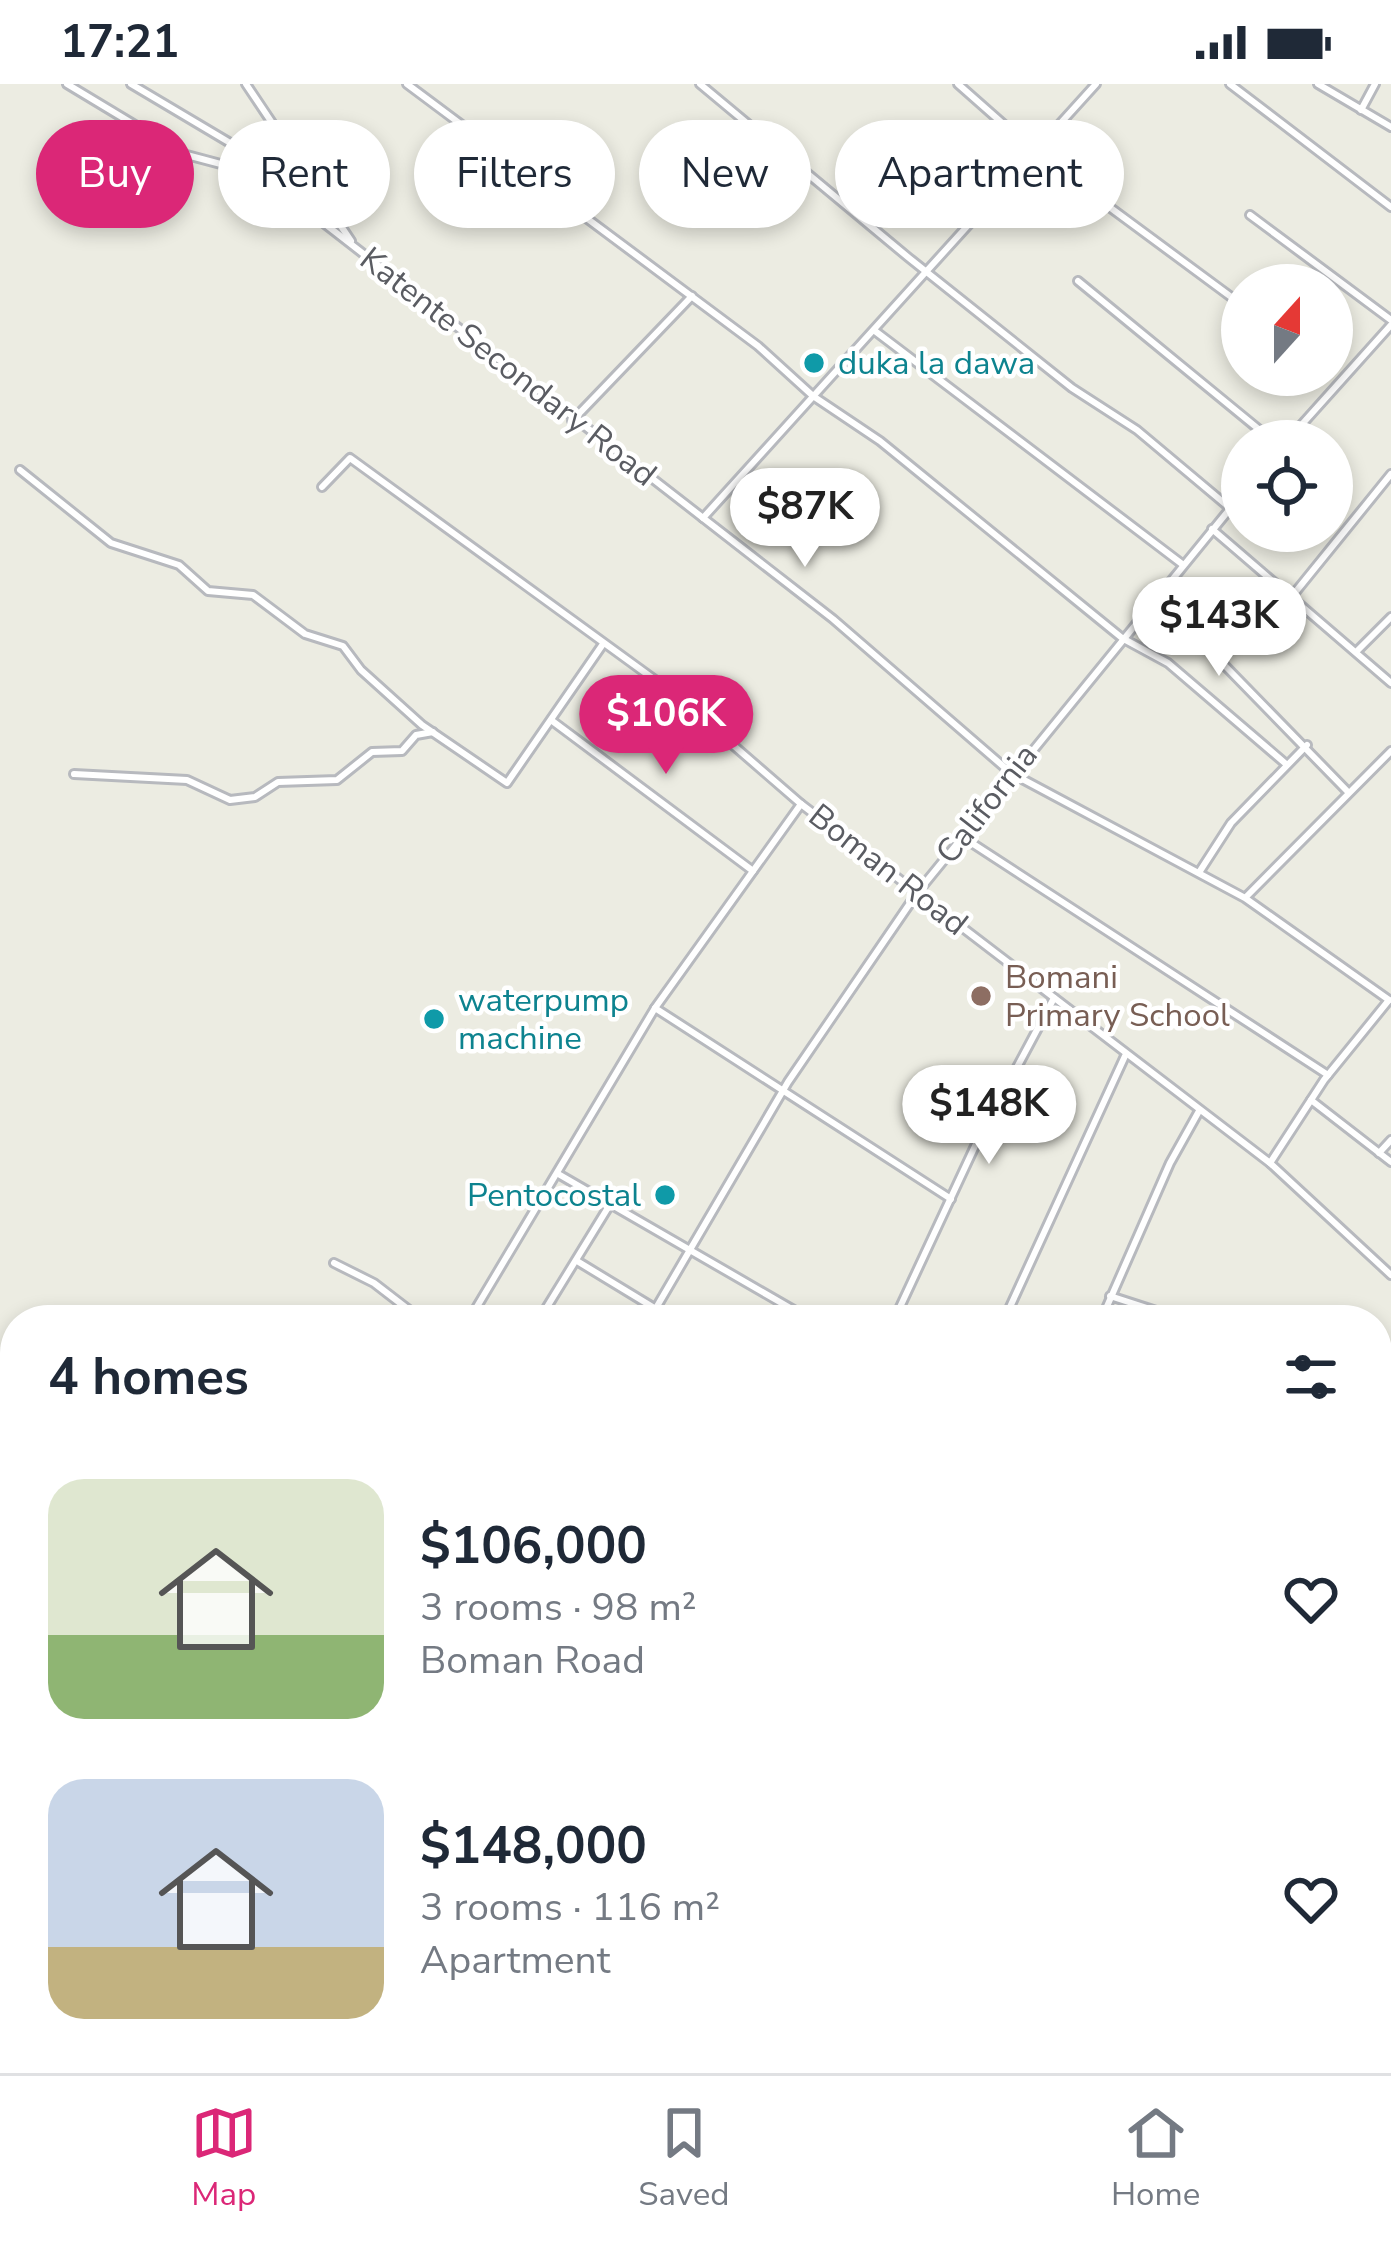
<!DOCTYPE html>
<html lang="en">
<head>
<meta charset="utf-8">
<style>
	:root { --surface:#fff; --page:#f2f2f3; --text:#1f2937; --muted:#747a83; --line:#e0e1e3; --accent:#db2777 }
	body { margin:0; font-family:"Nunito Sans",sans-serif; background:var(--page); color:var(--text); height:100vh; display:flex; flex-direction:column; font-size:45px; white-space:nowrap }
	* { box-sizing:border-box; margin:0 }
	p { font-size:39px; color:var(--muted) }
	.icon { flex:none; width:66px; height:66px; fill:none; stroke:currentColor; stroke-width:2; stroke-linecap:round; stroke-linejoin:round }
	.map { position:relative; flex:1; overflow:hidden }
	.panel { position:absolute; left:0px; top:1221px; width:1392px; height:768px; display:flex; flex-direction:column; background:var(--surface); border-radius:48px 48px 0 0; box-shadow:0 6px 18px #0003 }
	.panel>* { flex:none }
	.banner { position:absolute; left:36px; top:36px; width:1320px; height:108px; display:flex; gap:24px }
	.needle { width:78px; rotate:21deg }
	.controls { position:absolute; left:1221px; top:180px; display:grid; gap:24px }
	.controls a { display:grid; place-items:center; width:132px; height:132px; border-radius:50%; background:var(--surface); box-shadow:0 6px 18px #0003; font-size:60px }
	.price { position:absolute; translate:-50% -102px; padding:0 27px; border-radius:42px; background:#fff; color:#222; font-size:39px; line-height:78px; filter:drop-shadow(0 3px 6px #0008) }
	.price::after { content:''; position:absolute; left:50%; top:72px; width:36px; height:27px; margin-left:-18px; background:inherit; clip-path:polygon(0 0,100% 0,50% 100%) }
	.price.active { background:var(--accent); color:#fff }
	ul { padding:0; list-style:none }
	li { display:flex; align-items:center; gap:36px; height:300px; padding:0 48px }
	li span { display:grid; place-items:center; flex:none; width:336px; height:240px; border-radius:36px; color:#555 }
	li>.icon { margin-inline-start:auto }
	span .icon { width:144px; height:144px; fill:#fffc; stroke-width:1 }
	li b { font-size:51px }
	h2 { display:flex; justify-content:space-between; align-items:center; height:144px; padding:0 48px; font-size:51px }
	.pill { padding:0 42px; border-radius:54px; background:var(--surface); box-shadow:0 6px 18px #0003; font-size:42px; line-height:108px }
	.pill.active { background:var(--accent); color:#fff }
	.status { display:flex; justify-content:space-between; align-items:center; height:84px; padding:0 60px; background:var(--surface); direction:ltr }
	.status svg { height:33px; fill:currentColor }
	.menu { display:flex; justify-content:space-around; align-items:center; height:168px; border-top:3px solid var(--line); background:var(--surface); font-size:33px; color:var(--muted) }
	.menu a { display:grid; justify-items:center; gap:6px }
	.menu .active { color:var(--accent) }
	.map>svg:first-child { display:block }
</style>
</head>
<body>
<div class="status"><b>17:21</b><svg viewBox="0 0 49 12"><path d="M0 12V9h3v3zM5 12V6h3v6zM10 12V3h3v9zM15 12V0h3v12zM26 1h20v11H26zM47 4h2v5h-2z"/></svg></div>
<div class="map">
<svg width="1391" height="1989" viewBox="0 0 1391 1989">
	<rect width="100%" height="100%" fill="#ecece2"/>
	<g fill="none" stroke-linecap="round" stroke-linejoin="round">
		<defs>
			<g id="street">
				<polyline points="67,0 183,70 262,91"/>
				<polyline points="131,0 242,66 262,91 833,535 1011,689 1245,814 1389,916"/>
				<polyline points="246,0 351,157"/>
				<polyline points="407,0 758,262 813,312 880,357 1122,554 1168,579 1286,680"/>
				<polyline points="700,0 909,174 1072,304 1137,346 1230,424"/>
				<polyline points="958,0 1035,68 1242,221"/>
				<polyline points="1230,0 1391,123"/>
				<polyline points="1318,0 1391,43"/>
				<polyline points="1361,26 1375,0"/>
				<polyline points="1250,131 1391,236"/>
				<polyline points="1078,197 1273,357"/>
				<polyline points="875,247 1182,480"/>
				<polyline points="572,337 692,212"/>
				<polyline points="1287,357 1391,241"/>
				<polyline points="20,386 111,459 179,481 208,507 253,511 305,550 343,562 361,586 422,641 507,699 603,560"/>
				<polyline points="322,403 350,374 673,609 801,720 1270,1079 1391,1191"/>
				<polyline points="703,434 1096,0"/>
				<polyline points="1212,445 1391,599"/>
				<polyline points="1156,511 1348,708"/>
				<polyline points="1293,511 1391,390"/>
				<polyline points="1358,566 1391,533"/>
				<polyline points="551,636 753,787"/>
				<polyline points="74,690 187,696 230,716 255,713 278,698 337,696 372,668 402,667 416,651 433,648"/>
				<polyline points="961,752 1328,991"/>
				<polyline points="1200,787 1231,739 1307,661"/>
				<polyline points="1246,813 1391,667"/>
				<polyline points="655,924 951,1115"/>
				<polyline points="1311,1016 1391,1078"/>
				<polyline points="1379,1069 1391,1056"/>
				<polyline points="1270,1079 1324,996 1389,916"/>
				<polyline points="560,1091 811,1236"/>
				<polyline points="577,1177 656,1225"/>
				<polyline points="334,1179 374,1199 422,1236"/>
				<polyline points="1110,1212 1184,1236"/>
				<polyline points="469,1236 655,924 801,720"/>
				<polyline points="539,1236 609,1122"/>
				<polyline points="649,1236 788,998 917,809 1242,410"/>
				<polyline points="894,1236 975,1062 1054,914"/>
				<polyline points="1004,1236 1125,972"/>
				<polyline points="1101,1236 1170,1079 1199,1027"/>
				<polyline points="1377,1297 1391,1301"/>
				<polyline points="1377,1408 1391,1365"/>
				<polyline points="0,1411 15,1429"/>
				<polyline points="1377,1483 1391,1487"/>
				<polyline points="0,1756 15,1748"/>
				<polyline points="0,1759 15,1778"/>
				<polyline points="1377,1794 1391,1805"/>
				<polyline points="0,1922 15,1914"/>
				<polyline points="0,1948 15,1967"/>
				<polyline points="1377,1960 1391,1969"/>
				<polyline points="21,1974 32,1989"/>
				<polyline points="174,1974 187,1989"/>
				<polyline points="462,1974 476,1989"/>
				<polyline points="717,1974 732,1989"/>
				<polyline points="944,1974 960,1989"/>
				<polyline points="194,1989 201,1974"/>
				<polyline points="262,1989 273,1974"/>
				<polyline points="389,1989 404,1974"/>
				<polyline points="570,1989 582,1974"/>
				<polyline points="843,1989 860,1974"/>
			</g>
			<g id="secondary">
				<polyline points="1377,1879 1391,1863"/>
				<polyline points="1279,1989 1290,1974"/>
			</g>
			<g id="highway">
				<polyline points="0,1437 15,1457"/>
				<polyline points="429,1974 442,1989"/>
			</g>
		</defs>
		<use href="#street" stroke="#b7b9be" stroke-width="12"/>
		<use href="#secondary" stroke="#b8b9c0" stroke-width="15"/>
		<use href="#highway" stroke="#e3c30b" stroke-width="18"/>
		<use href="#street" stroke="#fff" stroke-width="6"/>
		<use href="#secondary" stroke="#fff" stroke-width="9"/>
		<use href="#highway" stroke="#f8ee8e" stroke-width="12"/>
	</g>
	<g fill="#0f9aa8" stroke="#fff" stroke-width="4.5">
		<circle cx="814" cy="279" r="12"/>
		<circle cx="434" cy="935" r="12"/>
		<circle cx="665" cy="1111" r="12"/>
	</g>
	<circle fill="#8d6e63" stroke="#fff" stroke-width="4.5" cx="981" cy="912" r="12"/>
	<g text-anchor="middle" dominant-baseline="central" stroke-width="9" stroke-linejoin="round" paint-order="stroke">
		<g font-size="33" fill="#0d838f" stroke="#fff" text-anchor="start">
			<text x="838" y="279">duka la dawa</text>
			<text x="458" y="916">waterpump<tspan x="458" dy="38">machine</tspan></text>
			<text x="641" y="1111" text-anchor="end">Pentocostal</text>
		</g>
		<g font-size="33" fill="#5a5c62" stroke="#fff">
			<text transform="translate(508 283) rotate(38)">Katente Secondary Road</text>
			<text transform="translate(987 720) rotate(-52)">California</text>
			<text transform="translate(888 786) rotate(38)">Boman Road</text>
		</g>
		<g font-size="33" fill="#785e54" stroke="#fff" text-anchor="start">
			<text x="1005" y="893">Bomani<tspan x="1005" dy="38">Primary School</tspan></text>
		</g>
	</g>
</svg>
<div class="controls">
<a><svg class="needle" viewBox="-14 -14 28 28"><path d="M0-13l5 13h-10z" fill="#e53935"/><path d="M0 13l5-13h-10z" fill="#747a83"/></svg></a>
<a><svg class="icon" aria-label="locate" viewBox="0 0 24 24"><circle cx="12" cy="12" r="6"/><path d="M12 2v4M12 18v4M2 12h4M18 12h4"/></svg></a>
</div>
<b class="price" style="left:805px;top:486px">$87K</b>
<b class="price" style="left:1219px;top:595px">$143K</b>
<b class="price active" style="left:666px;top:693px">$106K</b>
<b class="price" style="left:989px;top:1083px">$148K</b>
<div class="banner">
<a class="pill active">Buy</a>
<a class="pill">Rent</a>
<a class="pill">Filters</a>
<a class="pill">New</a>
<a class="pill">Apartment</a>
</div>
<section class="panel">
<h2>4 homes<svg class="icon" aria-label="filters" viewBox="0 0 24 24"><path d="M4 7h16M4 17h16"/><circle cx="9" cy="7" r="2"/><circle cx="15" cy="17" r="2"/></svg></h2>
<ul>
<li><span style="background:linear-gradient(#dfe7d0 65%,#8fb573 0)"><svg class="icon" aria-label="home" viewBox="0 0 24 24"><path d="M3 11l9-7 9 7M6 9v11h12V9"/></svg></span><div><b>$106,000</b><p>3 rooms · 98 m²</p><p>Boman Road</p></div><svg class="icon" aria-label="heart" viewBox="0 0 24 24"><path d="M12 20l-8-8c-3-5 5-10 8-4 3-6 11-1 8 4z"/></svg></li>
<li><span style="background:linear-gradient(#c9d6e8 70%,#c2b280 0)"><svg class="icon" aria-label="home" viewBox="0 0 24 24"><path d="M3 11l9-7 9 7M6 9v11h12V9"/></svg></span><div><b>$148,000</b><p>3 rooms · 116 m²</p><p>Apartment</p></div><svg class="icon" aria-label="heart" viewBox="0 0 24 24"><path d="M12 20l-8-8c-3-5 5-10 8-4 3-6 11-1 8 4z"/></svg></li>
</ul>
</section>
</div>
<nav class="menu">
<a class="active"><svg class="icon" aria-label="map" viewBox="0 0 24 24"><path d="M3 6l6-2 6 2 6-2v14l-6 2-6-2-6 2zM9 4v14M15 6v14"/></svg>Map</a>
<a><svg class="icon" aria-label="saved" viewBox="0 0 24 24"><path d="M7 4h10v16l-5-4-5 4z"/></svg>Saved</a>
<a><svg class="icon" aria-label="home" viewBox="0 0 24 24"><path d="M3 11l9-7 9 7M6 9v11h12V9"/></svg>Home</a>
</nav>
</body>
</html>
